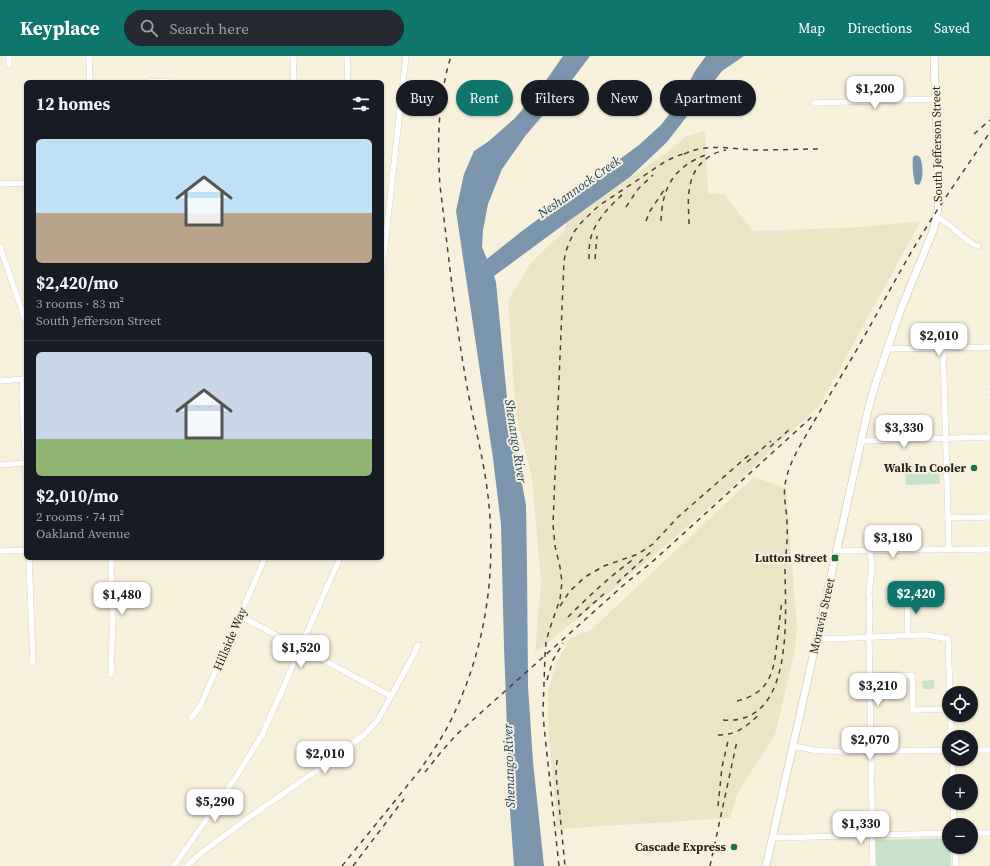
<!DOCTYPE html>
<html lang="en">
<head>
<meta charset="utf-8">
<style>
	:root { --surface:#171b24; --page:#242831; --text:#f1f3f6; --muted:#9ea1a6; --line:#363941; --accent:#0f766e }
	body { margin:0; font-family:"Source Serif 4",serif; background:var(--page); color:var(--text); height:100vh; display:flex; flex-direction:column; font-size:15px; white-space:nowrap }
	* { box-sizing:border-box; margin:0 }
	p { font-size:13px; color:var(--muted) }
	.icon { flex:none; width:22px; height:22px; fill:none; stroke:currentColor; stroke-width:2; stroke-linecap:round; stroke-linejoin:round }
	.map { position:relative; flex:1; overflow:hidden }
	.details { position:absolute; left:24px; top:24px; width:360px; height:480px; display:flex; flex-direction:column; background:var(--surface); border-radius:6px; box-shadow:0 1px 3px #0004 }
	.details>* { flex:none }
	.banner { position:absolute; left:396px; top:24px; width:380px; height:36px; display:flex; gap:8px }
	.controls { position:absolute; left:942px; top:630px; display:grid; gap:8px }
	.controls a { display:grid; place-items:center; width:36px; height:36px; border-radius:50%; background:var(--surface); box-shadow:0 1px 3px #0004; font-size:20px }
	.price { position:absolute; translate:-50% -34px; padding:0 9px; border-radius:8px; background:#fff; color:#222; font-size:13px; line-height:26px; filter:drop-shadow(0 1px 2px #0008) }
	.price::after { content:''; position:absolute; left:50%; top:24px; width:12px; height:9px; margin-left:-6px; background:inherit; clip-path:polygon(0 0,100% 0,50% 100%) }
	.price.current { background:var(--accent); color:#fff }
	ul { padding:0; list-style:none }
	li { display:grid; align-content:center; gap:8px; height:212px; padding:0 12px }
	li+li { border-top:1px solid var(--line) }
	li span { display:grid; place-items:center; height:124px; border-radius:6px; color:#555 }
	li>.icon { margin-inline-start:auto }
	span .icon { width:72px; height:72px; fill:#fffc; stroke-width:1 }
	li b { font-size:17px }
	h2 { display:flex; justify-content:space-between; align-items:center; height:48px; padding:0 12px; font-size:17px }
	.pill { padding:0 14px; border-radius:18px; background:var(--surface); box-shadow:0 1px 3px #0004; font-size:14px; line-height:36px }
	.pill.current { background:var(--accent); color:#fff }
	header { display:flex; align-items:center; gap:24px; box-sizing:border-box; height:56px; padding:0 20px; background:var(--accent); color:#fff }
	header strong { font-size:19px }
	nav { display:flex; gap:22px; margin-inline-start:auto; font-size:14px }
	.search { width:280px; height:36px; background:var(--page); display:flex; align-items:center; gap:10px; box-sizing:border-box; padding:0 14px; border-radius:22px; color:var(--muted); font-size:15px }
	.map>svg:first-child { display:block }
</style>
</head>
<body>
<header>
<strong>Keyplace</strong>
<div class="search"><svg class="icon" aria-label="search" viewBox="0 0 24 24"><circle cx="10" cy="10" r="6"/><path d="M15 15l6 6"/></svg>Search here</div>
<nav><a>Map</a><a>Directions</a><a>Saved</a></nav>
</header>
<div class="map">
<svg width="990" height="810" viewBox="0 0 990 810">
	<rect width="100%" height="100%" fill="#f7f1dc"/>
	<g fill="#ece4c7">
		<polygon points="705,75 708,138 724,138 753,175 863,171 921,165 819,350 718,444 640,511 535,597 541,526 532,422 516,358 508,244 530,208 566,173 566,167 674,91 685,81"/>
		<polygon points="754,421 786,432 797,571 795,594 775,679 744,727 736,741 730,762 557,773 548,668 548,637 555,610 570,582 591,574"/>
	</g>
	<g fill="#c9e3ca">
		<polygon points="939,410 940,428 906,429 905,411"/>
		<polygon points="934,624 934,633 923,633 922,625"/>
		<polygon points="949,782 949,791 950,791 951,810 876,810 875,784"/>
	</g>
	<g fill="#7b96ac">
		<polygon points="563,0 590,0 563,36 526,79 502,113 488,148 483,174 482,191 487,203 522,175 639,89 661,69 680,44 695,15 706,0 744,0 722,15 667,86 630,121 566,167 494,220 496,226 508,353 526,449 527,509 528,630 533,706 544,810 514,810 510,755 504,591 501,469 493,402 456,155 464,118 474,95 489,85 515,62 540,33"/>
		<path d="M 916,99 L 920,101 C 923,108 924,123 919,129 L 915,128 C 913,120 912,110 913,101 Z"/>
	</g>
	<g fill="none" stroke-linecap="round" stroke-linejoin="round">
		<defs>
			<g id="minor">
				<polyline points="9,0 9,9"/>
				<polyline points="89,0 90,26"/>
				<polyline points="293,0 294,26"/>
				<polyline points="347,0 348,26"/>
				<polyline points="146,26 168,25 171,26"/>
				<polyline points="814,47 936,43"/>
				<polyline points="0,128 26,127"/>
				<path d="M 936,161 C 954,168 962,185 978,190"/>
				<polyline points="0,191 26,266"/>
				<polyline points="382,215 406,0"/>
				<polyline points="943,292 949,493"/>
				<polyline points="887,293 990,291"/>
				<polyline points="23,323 22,339 26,419"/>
				<polyline points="0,325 26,323"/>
				<polyline points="989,336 990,336"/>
				<polyline points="861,385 990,381"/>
				<polyline points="0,409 26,407"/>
				<polyline points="948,462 990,461"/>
				<polyline points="870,494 872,511 869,536 870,559 869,581 873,810"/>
				<polyline points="0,495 26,494"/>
				<polyline points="837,495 990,493"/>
				<polyline points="29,502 33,607"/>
				<polyline points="111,502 113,564 112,585 111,618"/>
				<polyline points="907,540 908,579"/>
				<polyline points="240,560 391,640"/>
				<polyline points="817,581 830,583 919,579 928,579 948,583 950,637"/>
				<polyline points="869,620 912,619 913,654 949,653"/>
				<polyline points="951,659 951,681"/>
				<polyline points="191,662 199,652 202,646 265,502"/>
				<polyline points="793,690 813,694 842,696 949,694"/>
				<polyline points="971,694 990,694"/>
				<polyline points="952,703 953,725"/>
				<polyline points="953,747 954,769"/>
				<polyline points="971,777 990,777"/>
				<polyline points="773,782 949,777"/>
				<polyline points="955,791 956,810"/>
				<polyline points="174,810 238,718 262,679 284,630 300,592 340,502"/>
				<polyline points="187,810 201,797 251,760 329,706 365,678 378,664 413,600 418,589"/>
			</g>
			<polyline id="major" points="766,810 869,350 876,326 901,253 933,175 938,154 939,139 934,0"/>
		</defs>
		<use href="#minor" stroke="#c5c0ab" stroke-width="6"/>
		<use href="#major" stroke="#c5c0ab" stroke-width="8"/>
		<use href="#minor" stroke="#fff" stroke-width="5.5"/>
		<use href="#major" stroke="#fff" stroke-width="7"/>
		<g stroke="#444138" stroke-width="1.5" stroke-dasharray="5 5" stroke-linecap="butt">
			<polyline points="974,78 990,64"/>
			<path d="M 684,98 C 709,87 730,93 755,94 C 778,94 800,93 823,93"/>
			<polyline points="626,151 638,133 653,119"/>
			<polyline points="646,165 650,155 664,134"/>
			<path d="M 661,165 C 662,130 675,110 708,98"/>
			<path d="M 689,168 C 689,155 687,142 690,130 C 693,111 708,97 726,94"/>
			<path d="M 589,203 C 589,196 589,188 591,181 C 596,164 610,150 623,138"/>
			<polyline points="595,203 597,180"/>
			<polyline points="770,391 790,373"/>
			<polyline points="747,406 771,385"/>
			<polyline points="617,527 654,493"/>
			<polyline points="560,550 570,535 585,521 604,510 638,498 653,488 678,461 750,398"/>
			<path d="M 568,561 C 589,540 610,520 634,503"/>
			<polyline points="578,561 606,536"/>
			<polyline points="547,624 553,604 563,587"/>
			<path d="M 737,645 C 770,637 774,616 777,586 C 779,572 780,558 782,545"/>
			<path d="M 723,664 C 796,670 785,557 785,511 C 786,496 788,482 787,467 C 787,454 783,442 785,429 C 788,407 802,387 813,367 C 824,349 835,330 846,312 C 873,267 896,220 924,175 C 945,141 968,109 990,76"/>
			<path d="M 718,679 C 738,679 746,670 760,658"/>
			<polyline points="557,704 556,718 565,810"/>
			<polyline points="425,716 442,695 456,679 626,527 651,507 815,358"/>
			<polyline points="718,750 722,711 728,685"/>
			<path d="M 342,810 L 420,714 C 430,699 441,684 449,668 C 486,595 498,513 487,432 C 482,394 471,357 465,319 C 454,256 448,193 440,130 C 437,86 438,42 451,0"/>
			<polyline points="353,810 404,743"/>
			<polyline points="559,810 544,670 543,656 545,599 546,586 549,575 560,543 562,526 560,511 555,490 553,468 564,205 566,195 570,185 574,176 580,168 594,154 600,149 666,105 677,100 689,96"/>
			<polyline points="710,810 737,685"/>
		</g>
	</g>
	<g fill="#256f3c" stroke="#f7f1dc" stroke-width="1.5">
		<circle cx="974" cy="412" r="4"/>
		<rect x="831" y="498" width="8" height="8" rx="2"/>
		<circle cx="734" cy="791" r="4"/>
	</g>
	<g text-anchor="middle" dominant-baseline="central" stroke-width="4" stroke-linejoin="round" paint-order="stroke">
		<g font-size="12" fill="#28251e" stroke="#f7f1dc">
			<text transform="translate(937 88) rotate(-91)">South Jefferson Street</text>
			<text transform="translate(822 560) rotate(-77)">Moravia Street</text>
			<text transform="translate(230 583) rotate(-67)">Hillside Way</text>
		</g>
		<g font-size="12" font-weight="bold" fill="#28251e" stroke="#f7f1dc" text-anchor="end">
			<text x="966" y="412">Walk In Cooler</text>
			<text x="827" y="502">Lutton Street</text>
			<text x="726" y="791">Cascade Express</text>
		</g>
		<g font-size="13" font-style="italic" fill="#154364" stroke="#f7f1dc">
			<text transform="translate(579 131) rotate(-35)">Neshannock Creek</text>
			<text transform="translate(516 385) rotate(81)">Shenango River</text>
			<text transform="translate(509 710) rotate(-92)">Shenango River</text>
		</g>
	</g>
</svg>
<div class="controls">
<a><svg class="icon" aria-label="locate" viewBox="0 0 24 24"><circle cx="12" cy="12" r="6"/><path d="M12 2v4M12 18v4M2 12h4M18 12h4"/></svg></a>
<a><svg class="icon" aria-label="layers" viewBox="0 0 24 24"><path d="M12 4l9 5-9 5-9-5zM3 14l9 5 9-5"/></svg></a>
<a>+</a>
<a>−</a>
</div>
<b class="price" style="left:875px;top:54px">$1,200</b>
<b class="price" style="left:939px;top:301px">$2,010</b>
<b class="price" style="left:904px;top:393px">$3,330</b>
<b class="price" style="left:893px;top:503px">$3,180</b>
<b class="price current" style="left:916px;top:559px">$2,420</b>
<b class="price" style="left:122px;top:560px">$1,480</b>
<b class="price" style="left:301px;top:613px">$1,520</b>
<b class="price" style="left:878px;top:651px">$3,210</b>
<b class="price" style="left:870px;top:705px">$2,070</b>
<b class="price" style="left:325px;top:719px">$2,010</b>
<b class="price" style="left:215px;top:767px">$5,290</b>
<b class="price" style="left:861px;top:789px">$1,330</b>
<div class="banner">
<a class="pill">Buy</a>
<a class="pill current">Rent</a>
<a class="pill">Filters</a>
<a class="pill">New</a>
<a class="pill">Apartment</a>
</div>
<section class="details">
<h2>12 homes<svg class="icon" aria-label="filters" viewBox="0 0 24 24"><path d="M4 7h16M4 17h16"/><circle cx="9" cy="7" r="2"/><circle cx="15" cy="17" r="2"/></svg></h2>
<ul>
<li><span style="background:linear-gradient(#bfe0f5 60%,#b9a48a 0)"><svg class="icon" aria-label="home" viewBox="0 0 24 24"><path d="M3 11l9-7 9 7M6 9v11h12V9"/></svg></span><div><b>$2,420/mo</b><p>3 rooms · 83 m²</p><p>South Jefferson Street</p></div></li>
<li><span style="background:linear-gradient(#c9d6e8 70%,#8fb573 0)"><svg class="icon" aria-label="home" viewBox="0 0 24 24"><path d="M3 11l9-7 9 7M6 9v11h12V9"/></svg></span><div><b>$2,010/mo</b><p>2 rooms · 74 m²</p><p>Oakland Avenue</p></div></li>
</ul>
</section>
</div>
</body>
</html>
